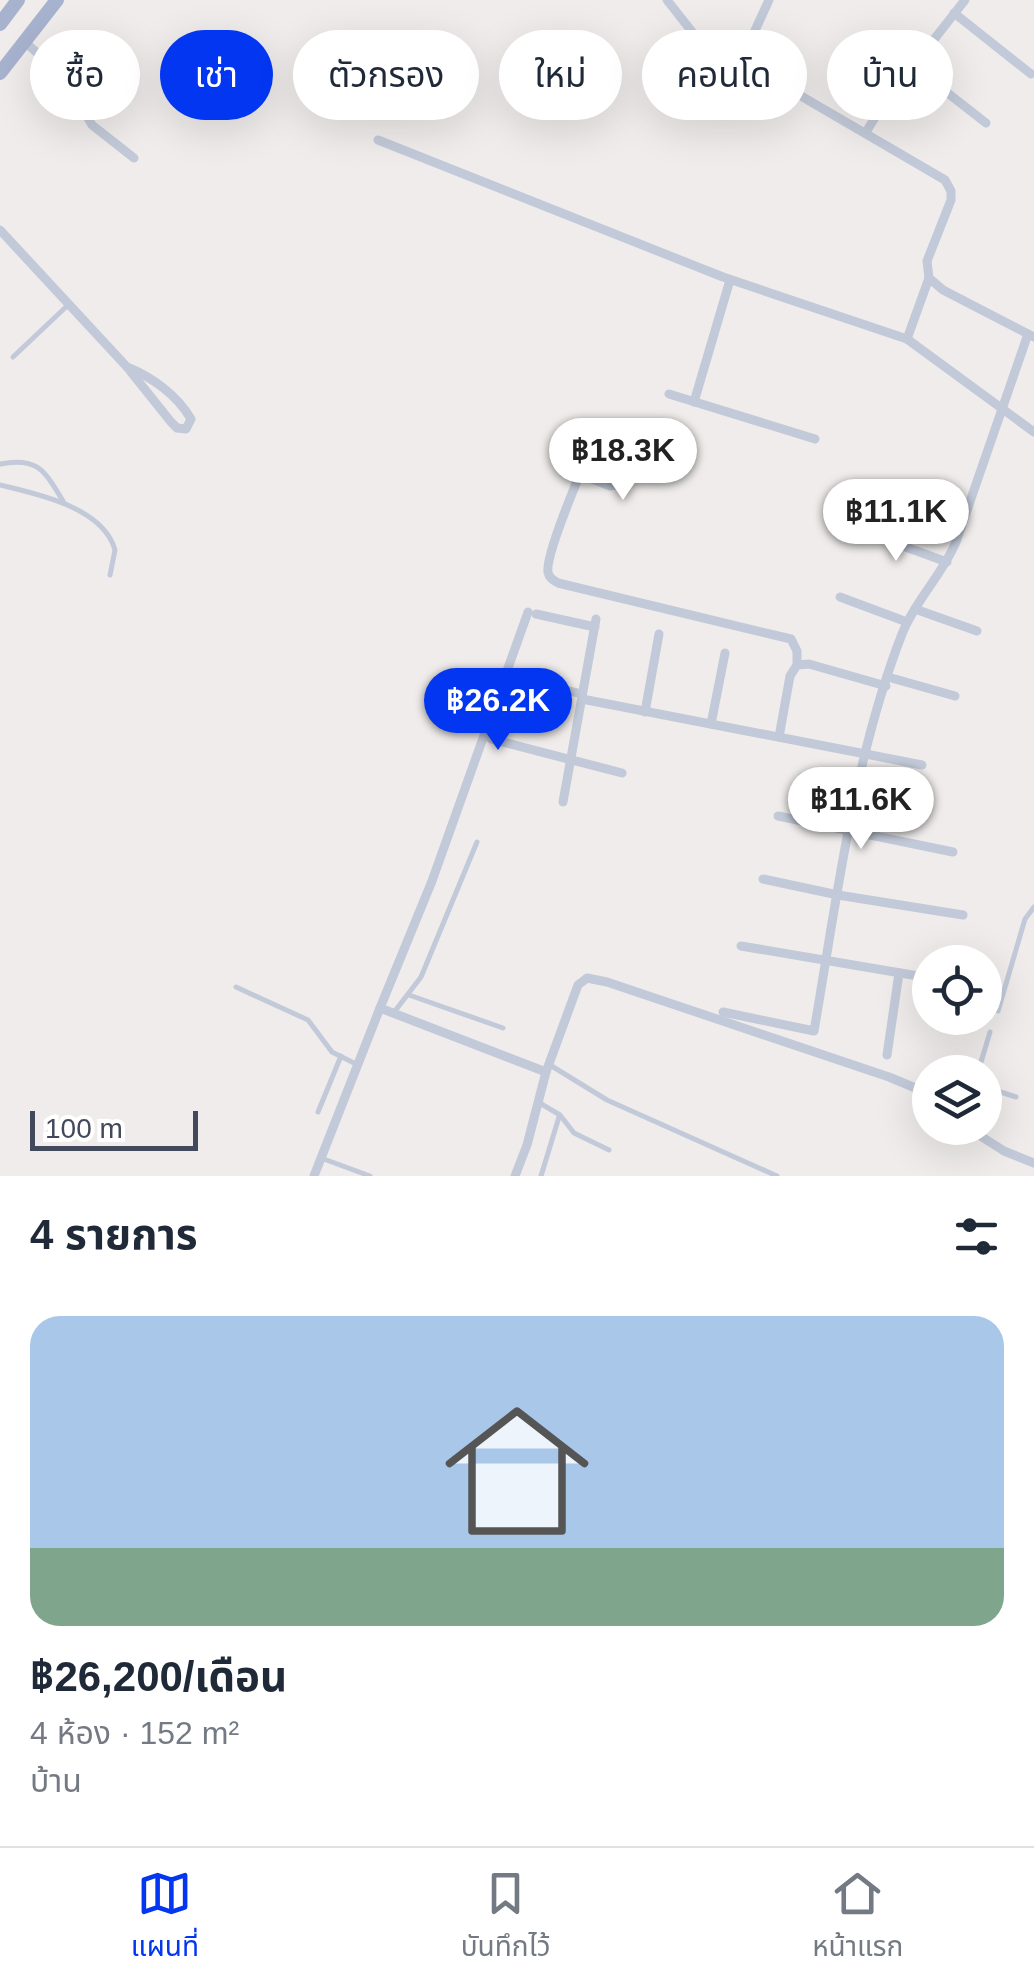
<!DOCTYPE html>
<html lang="th">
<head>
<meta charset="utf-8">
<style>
	:root { --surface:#fff; --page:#f2f2f3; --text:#1f2937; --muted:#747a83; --line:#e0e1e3; --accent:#0336f1 }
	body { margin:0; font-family:Arial,"Noto Sans Thai",sans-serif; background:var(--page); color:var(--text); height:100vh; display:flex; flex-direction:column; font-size:38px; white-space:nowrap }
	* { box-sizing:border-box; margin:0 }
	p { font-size:32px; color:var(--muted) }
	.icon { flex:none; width:55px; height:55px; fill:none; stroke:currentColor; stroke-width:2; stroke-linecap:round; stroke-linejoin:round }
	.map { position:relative; height:1176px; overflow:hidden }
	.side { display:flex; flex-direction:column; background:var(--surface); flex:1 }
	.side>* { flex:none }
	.guide { position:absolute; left:30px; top:30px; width:975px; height:90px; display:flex; gap:20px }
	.fabs { position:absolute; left:912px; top:945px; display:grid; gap:20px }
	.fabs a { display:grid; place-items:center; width:90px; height:90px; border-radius:50%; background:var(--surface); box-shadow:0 10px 40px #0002; font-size:50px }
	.scale { position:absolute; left:30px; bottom:25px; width:168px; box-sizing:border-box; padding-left:10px; border:5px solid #42495b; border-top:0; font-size:28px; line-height:35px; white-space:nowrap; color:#42495b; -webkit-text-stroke:8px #fff; paint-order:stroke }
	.price { position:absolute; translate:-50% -85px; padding:0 22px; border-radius:35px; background:#fff; color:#222; font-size:32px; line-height:65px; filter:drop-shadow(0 2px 5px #0008) }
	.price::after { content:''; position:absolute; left:50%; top:60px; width:30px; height:22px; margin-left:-15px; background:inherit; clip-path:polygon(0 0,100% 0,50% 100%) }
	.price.on { background:var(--accent); color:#fff }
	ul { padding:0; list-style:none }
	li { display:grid; align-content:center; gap:20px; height:530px; padding:0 30px }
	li+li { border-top:2px solid var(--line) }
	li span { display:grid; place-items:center; height:310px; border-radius:30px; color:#555 }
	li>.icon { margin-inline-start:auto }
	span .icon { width:180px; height:180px; fill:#fffc; stroke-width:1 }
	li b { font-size:42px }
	h2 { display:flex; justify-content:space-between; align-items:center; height:120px; padding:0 30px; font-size:42px }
	.tag { padding:0 35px; border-radius:45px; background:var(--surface); box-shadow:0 10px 40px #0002; font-size:35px; line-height:90px }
	.tag.on { background:var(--accent); color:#fff }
	.menu { display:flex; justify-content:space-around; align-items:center; height:140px; border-top:2px solid var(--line); background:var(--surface); font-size:28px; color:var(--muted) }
	.menu a { display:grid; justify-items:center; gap:5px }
	.menu .on { color:var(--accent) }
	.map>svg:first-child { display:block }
</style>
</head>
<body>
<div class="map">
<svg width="1034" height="1176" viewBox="0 0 1034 1176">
	<rect width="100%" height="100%" fill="#efeceb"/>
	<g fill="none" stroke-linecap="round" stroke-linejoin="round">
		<g stroke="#c2c9d8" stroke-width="5">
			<polyline points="13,357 68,305"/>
			<path d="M 0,464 C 38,457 44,470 63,501"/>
			<path d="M 0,485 C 37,494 103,507 115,550 L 110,575"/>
			<polyline points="236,987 308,1020 332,1052 356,1064"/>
			<polyline points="409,995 503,1028"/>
			<polyline points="395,1011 421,977 477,842"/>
			<polyline points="998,1011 1025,919 1034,907"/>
			<polyline points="550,1065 607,1100 777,1176"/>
			<polyline points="978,1072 990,1032"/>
			<polyline points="985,1087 1016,1097"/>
			<polyline points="538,1102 560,1115 574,1133 609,1150"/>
			<polyline points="318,1112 341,1056"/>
			<polyline points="321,1158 370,1176"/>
			<polyline points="541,1176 559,1117"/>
		</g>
		<g stroke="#c2c9d8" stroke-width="9">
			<polyline points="667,0 693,33 945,180 951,191 951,200 927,261 929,278 943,290 1034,337"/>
			<polyline points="954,13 1031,74"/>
			<polyline points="25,42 64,77 92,125 134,158"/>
			<polyline points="741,61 769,0"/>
			<polyline points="913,66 986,123"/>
			<polyline points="866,132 884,103 965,0"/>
			<polyline points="378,140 723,277 907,339 929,278"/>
			<path d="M 0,230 L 127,367 L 171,422 L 177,428 L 186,429 L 191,419 C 177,395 152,377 127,367"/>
			<polyline points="907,339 1034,432"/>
			<polyline points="669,394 815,439"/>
			<polyline points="694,402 730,280"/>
			<path d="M 595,438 C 586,460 545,553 548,572 C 549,578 553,580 558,583 L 791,639 L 797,651 L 797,665"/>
			<polyline points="580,474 610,486 622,484 637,456"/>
			<polyline points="859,530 947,562"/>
			<polyline points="840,597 907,622"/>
			<polyline points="915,609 977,631"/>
			<polyline points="536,614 595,627"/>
			<polyline points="512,677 582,694"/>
			<polyline points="888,677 955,696"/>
			<polyline points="582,699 922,765"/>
			<polyline points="645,712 659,634"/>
			<polyline points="711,724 725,653"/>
			<polyline points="779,737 790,676 797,665 809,664 886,686"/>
			<polyline points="491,739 622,773"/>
			<polyline points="563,802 596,619"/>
			<polyline points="778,816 953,852"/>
			<polyline points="763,879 838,895 963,915"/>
			<polyline points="741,946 930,978"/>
			<polyline points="380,1008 432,881 528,612"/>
			<path d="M 723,1012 L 814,1031 C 837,899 853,760 902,634 C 915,601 942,575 956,542 L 1028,334"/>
			<polyline points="887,1055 899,973"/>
			<polyline points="968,1128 1004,1151 1034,1163"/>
			<polyline points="314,1176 380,1008 546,1072 578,985 587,978 607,982 889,1077 913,1087 930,1099"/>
			<polyline points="515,1176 527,1145 546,1072"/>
		</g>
		<g stroke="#a7b2cf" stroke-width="14">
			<polyline points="0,24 18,0"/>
			<polyline points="0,73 57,0"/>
		</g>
	</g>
</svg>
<div class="fabs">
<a><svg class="icon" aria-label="locate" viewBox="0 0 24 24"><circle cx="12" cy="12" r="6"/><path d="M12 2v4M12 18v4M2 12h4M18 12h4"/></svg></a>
<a><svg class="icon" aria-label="layers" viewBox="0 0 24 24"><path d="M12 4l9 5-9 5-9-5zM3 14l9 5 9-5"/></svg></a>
</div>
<div class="scale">100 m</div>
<b class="price" style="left:623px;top:503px">฿18.3K</b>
<b class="price" style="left:896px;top:564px">฿11.1K</b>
<b class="price on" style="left:498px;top:753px">฿26.2K</b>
<b class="price" style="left:861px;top:852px">฿11.6K</b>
<div class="guide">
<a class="tag">ซื้อ</a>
<a class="tag on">เช่า</a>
<a class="tag">ตัวกรอง</a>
<a class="tag">ใหม่</a>
<a class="tag">คอนโด</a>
<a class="tag">บ้าน</a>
</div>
</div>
<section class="side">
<h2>4 รายการ<svg class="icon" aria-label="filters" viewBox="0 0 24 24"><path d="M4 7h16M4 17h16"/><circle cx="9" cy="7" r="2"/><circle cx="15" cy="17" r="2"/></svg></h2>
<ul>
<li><span style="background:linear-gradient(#a9c7e8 75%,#7fa58c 0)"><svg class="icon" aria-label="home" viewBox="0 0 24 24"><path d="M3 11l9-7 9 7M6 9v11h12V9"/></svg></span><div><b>฿26,200/เดือน</b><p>4 ห้อง · 152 m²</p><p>บ้าน</p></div></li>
</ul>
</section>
<nav class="menu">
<a class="on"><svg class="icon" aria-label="map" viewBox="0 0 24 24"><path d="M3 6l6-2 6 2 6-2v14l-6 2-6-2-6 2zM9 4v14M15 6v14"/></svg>แผนที่</a>
<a><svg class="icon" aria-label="saved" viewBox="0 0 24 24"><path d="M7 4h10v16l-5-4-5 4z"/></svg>บันทึกไว้</a>
<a><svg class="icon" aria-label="home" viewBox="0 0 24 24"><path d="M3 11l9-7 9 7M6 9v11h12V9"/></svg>หน้าแรก</a>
</nav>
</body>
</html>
